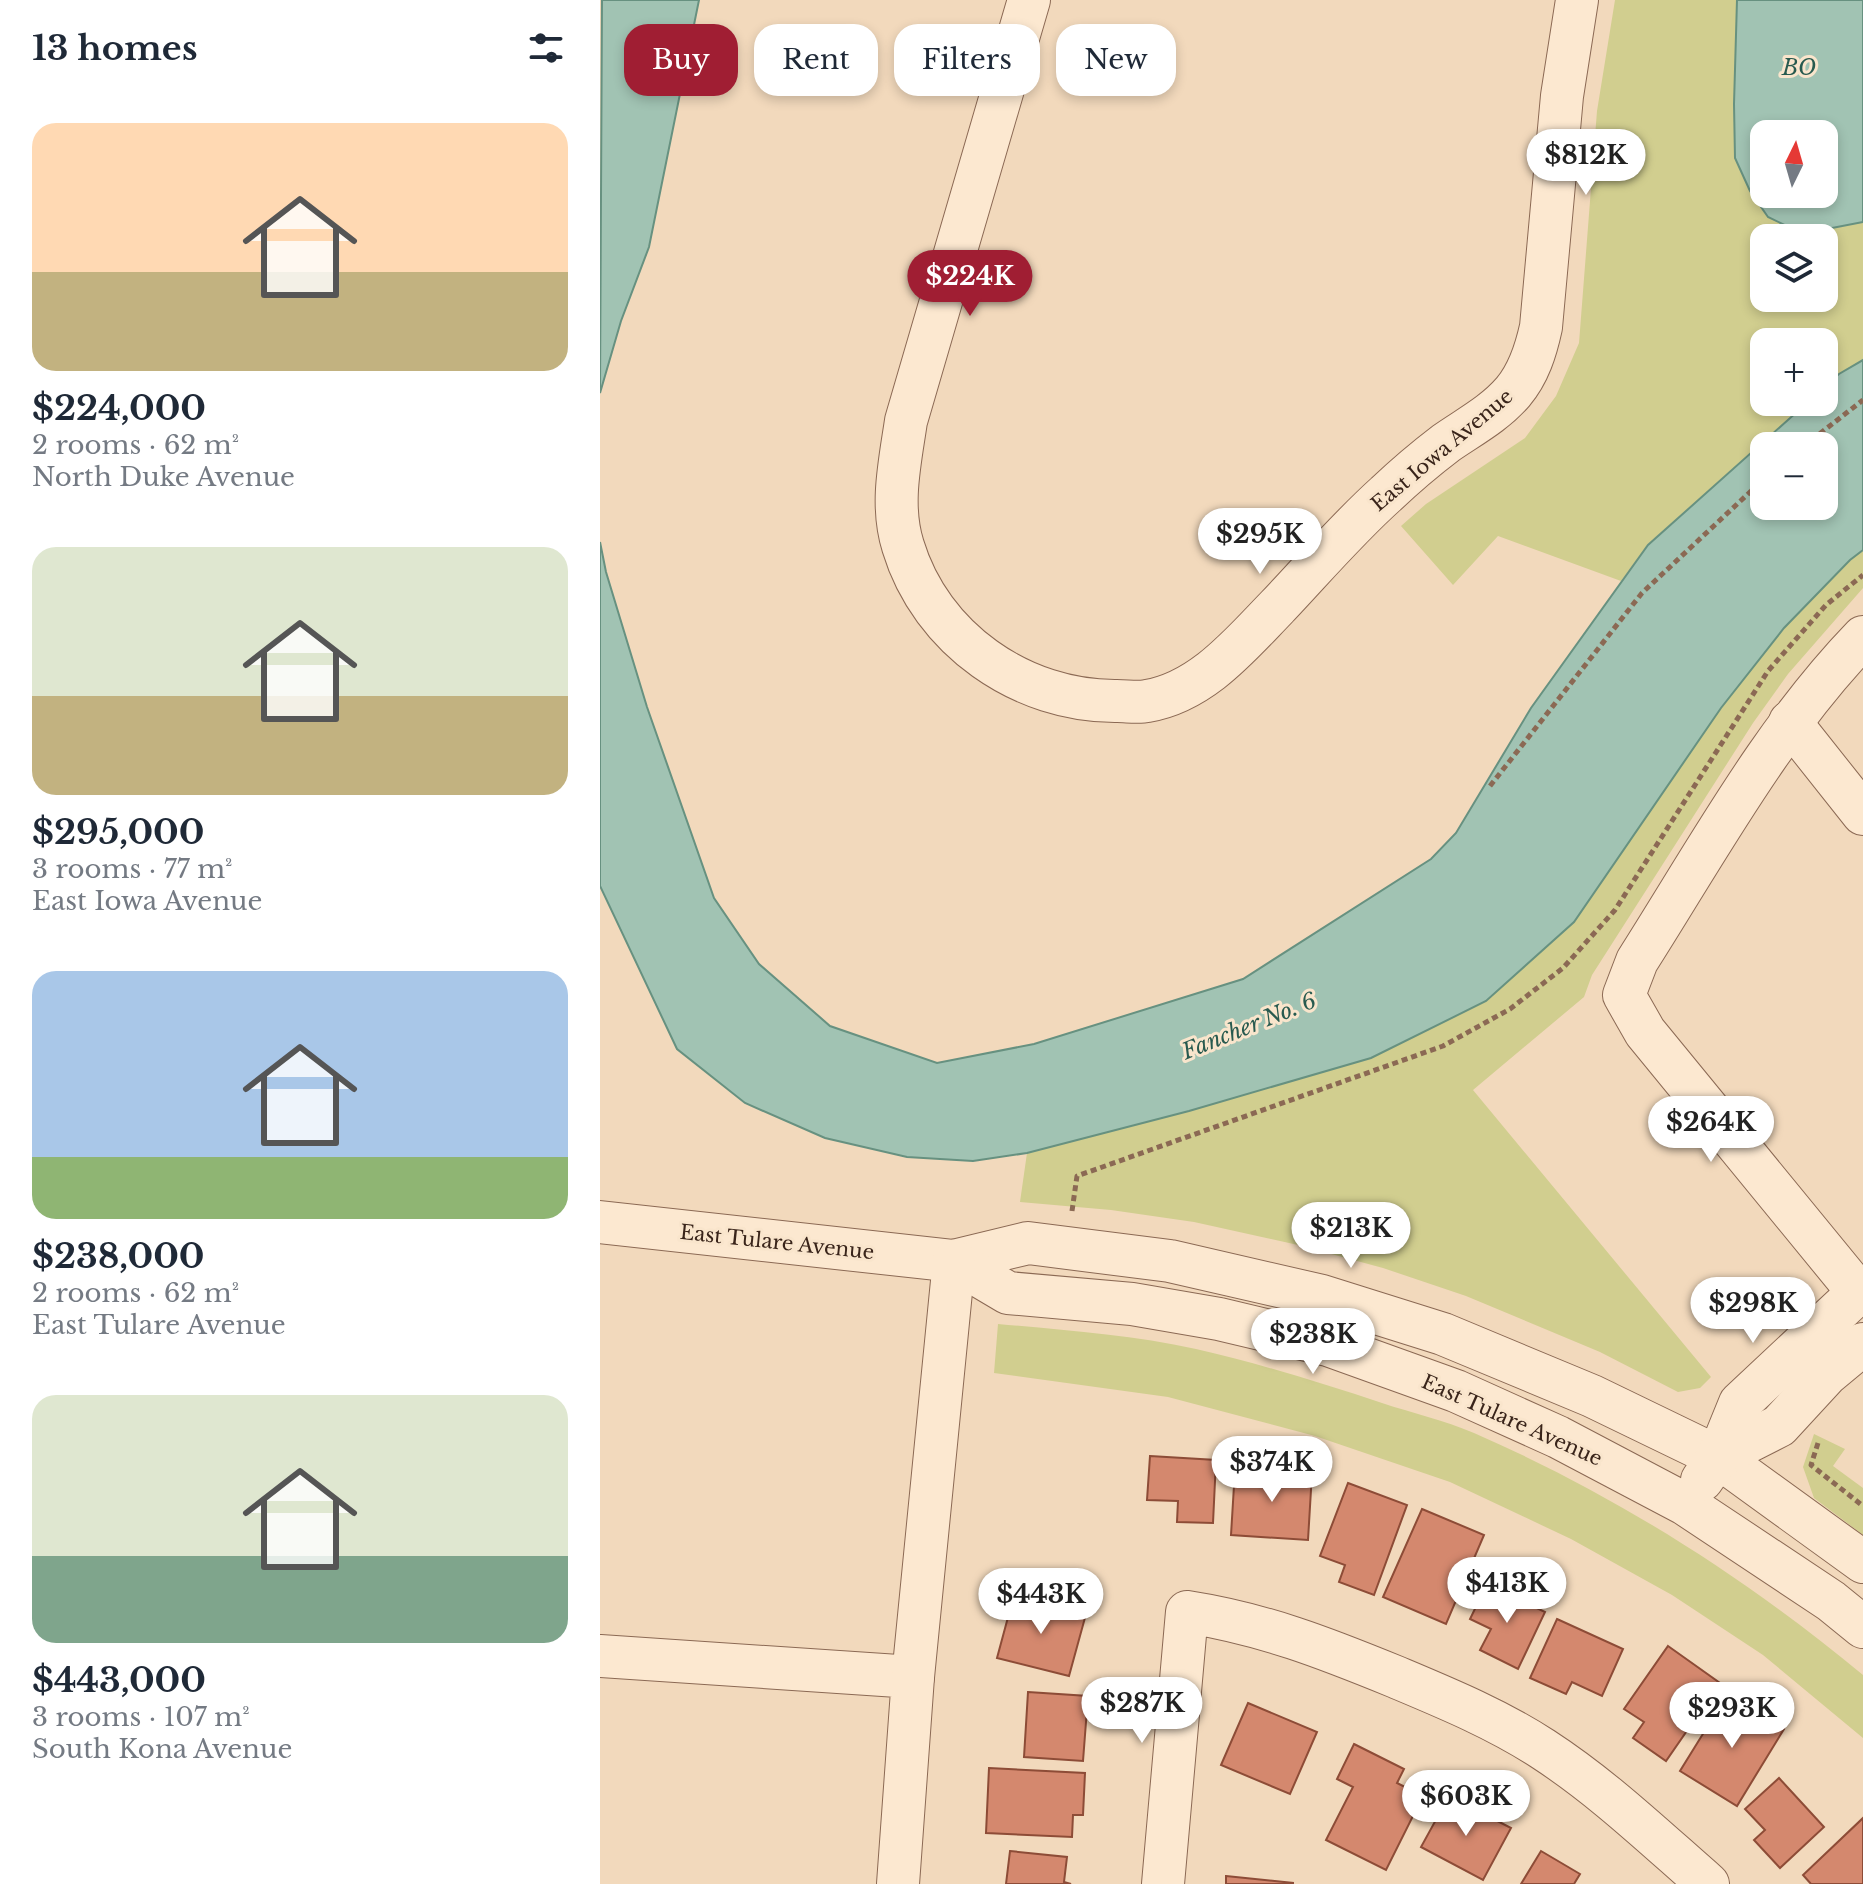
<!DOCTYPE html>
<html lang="en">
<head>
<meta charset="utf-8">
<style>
	:root { --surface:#fff; --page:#f2f2f3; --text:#1f2937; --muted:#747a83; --accent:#a01e33 }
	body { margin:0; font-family:"Libre Baskerville",serif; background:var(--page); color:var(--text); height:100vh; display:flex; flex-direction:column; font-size:30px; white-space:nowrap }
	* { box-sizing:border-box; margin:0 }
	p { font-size:26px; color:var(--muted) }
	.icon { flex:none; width:44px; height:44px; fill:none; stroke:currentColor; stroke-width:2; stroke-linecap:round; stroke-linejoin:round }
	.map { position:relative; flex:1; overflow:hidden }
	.details { display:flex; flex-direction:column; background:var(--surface); width:600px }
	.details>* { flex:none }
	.banner { position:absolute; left:24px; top:24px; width:760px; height:72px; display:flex; gap:16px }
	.needle { width:52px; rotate:5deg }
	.buttons { position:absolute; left:1150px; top:120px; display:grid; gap:16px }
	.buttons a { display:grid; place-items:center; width:88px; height:88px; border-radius:16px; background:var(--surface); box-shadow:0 4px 12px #0003; font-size:40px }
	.price { position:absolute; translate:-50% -68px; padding:0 18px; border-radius:28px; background:#fff; color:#222; font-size:26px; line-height:52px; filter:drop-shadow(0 2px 4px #0008) }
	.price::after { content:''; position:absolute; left:50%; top:48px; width:24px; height:18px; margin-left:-12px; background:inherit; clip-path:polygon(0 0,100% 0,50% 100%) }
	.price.selected { background:var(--accent); color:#fff }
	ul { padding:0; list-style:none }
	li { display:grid; align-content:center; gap:16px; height:424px; padding:0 32px }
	li span { display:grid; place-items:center; height:248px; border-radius:24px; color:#555 }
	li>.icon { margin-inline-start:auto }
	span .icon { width:144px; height:144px; fill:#fffc; stroke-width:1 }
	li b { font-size:34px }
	h2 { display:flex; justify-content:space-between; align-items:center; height:96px; padding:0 32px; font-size:34px }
	.pill { padding:0 28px; border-radius:24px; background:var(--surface); box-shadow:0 4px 12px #0003; font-size:28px; line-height:72px }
	.pill.selected { background:var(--accent); color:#fff }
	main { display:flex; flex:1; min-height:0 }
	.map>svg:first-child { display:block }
</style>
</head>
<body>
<main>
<section class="details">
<h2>13 homes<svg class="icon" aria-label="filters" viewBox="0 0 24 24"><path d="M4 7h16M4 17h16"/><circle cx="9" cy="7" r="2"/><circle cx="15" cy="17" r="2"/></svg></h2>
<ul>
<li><span style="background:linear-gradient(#ffd9b3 60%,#c2b280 0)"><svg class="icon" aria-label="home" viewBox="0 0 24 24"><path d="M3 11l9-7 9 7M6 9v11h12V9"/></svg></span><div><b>$224,000</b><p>2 rooms · 62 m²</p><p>North Duke Avenue</p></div></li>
<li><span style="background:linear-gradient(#dfe7d0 60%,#c2b280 0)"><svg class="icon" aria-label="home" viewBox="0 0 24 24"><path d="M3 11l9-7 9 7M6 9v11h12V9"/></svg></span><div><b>$295,000</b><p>3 rooms · 77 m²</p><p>East Iowa Avenue</p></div></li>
<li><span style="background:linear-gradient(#a9c7e8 75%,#8fb573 0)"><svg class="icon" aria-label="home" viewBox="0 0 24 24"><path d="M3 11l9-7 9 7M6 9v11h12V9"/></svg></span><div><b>$238,000</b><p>2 rooms · 62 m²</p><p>East Tulare Avenue</p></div></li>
<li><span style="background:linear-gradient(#dfe7d0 65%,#7fa58c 0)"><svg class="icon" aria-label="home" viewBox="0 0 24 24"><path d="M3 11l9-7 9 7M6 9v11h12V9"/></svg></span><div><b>$443,000</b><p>3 rooms · 107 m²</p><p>South Kona Avenue</p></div></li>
</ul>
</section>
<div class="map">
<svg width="1263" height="1884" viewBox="0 0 1263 1884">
	<rect width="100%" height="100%" fill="#f2d9bc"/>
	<g fill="#d1ce8f" fill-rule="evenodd">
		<path d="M 1015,0 L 1263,0 L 1263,360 L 1239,374 L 1224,387 L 1224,342 L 1164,342 L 1164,402 L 1208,402 L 1048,544 L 1021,581 L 898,536 L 853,585 L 801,526 L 826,504 L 925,438 L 956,396 L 979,343 L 997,111 ZM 1164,134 L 1224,134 L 1224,194 L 1164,194 ZM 1164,238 L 1224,238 L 1224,298 L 1164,298 Z"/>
		<path d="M 1263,550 L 1263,588 L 1188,674 L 1153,723 L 992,975 L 984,997 L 873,1090 L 1111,1377 L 1100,1388 L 1078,1392 L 1000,1352 L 866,1296 L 783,1268 L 698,1245 L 594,1222 L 511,1210 L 420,1202 L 427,1153 L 589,1111 L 1121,708 C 1164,653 1207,592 1263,550 Z"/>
		<path d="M 398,1324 C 464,1330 531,1335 596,1349 C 658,1363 721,1383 782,1403 C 812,1413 844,1420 874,1433 C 1014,1494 1145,1577 1263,1675 L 1263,1738 L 1163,1655 L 1072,1595 L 971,1539 L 850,1482 L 715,1436 L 568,1397 L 394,1373 Z"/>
		<polygon points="1214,1434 1245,1449 1233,1466 1263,1488 1263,1535 1214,1498 1203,1467"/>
	</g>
	<g fill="#a1c3b3" stroke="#679180" stroke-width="2" fill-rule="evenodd">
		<polygon points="2,0 99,0 49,247 21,321 0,393"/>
		<path d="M 1137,0 L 1263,0 L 1263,222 L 1232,228 L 1193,229 L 1168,217 L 1150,191 L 1135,158 L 1134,104 ZM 1164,134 L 1224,134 L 1224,194 L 1164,194 Z"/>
		<path d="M 1263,360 L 1263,550 L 1250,560 L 1184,628 L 1121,708 L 974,922 L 886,1001 L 771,1058 L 589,1111 L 427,1153 L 373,1161 L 307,1157 L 225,1138 L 145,1103 L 77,1049 L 0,886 L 0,542 L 6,572 L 47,707 L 114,898 L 159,964 L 230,1026 L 337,1063 L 434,1044 L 643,979 L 831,859 L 856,833 L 931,708 L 1048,545 L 1208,402 L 1224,402 L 1224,387 L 1239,374 ZM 1164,446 L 1224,446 L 1224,506 L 1164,506 Z"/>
	</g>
	<g fill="#d4886e" stroke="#8d4c37" stroke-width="2">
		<polygon points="550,1456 616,1460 613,1523 577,1522 578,1501 547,1500"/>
		<polygon points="635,1469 712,1473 708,1540 631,1535"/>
		<polygon points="748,1483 807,1505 774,1595 739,1582 745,1565 720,1556"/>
		<polygon points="822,1509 884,1535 846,1624 783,1597"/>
		<polygon points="887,1584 945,1612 918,1669 880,1650 891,1629 870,1619"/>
		<polygon points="414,1595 486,1614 469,1676 397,1658"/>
		<polygon points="957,1619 1023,1649 1002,1696 972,1682 966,1694 930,1678"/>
		<polygon points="1068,1646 1120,1683 1066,1761 1033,1738 1044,1722 1024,1709"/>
		<polygon points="428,1692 488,1696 483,1761 424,1757"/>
		<polygon points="1127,1695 1184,1729 1137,1806 1080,1771"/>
		<polygon points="648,1703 717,1732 690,1794 621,1765"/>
		<polygon points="754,1744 804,1769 797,1783 823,1796 786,1870 726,1840 753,1787 737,1779"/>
		<polygon points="389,1768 485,1773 483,1815 473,1815 472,1837 386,1833"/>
		<polygon points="1179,1778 1224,1827 1180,1868 1154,1840 1165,1830 1145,1809"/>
		<polygon points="849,1796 911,1828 883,1880 821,1847"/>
		<polygon points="1263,1818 1263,1884 1211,1884 1203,1875"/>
		<polygon points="410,1851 467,1857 464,1882 471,1884 406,1884"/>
		<polygon points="941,1851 980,1874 974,1884 921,1884"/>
		<polygon points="626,1876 693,1883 693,1884 626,1884"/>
	</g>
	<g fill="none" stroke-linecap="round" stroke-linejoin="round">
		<defs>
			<g id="minor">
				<path d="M 429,0 L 306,421 C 300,462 290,505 303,546 C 331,639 422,702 517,701 C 527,701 538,703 547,701 C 602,692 641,644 677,607 C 713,569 747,529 786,494 C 805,476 825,459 846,443 C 869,427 894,414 913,392 C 929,373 936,350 941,327 L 962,96 L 977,0"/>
				<polyline points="1190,722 1263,814"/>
				<polyline points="0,1222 354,1261 428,1243 570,1261 722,1296 843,1334 992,1396 1118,1457 1263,1562"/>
				<polyline points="354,1261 408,1293 532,1304 619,1319 728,1345 856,1391 958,1437 1085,1504 1231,1601 1263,1627"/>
				<path d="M 1258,1292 L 1045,1032 L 1024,995 L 1037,961 C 1107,851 1172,731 1263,637"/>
				<polyline points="1118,1457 1179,1426 1226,1375 1263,1344"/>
				<polyline points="1102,1480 1118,1457 1140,1403 1263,1288"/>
				<polyline points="0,1656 313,1677 298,1884"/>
				<polyline points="313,1677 354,1261"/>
				<path d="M 563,1884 L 587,1612 C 664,1624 725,1648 796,1677 C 846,1698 897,1719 943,1749 C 1003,1788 1054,1837 1108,1884"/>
			</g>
		</defs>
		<use href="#minor" stroke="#8b6954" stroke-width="44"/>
		<g stroke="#8b6954" stroke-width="5" stroke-dasharray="6 4" stroke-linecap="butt">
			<polyline points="1204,446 1263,400"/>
			<polyline points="890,786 1042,593 1164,479"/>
			<polyline points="472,1211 477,1176 843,1046 910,1009 963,968 1015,910 1168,671 1226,605 1263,575"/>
			<polyline points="1218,1443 1211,1465 1263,1506"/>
		</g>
		<use href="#minor" stroke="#fce8d0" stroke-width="42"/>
	</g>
	<g text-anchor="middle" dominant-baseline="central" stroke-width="6" stroke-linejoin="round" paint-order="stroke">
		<g font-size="20" fill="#39241a" stroke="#f9e5cc">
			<text transform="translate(842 450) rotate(-40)">East Iowa Avenue</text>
			<text transform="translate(177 1242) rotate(6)">East Tulare Avenue</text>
			<text transform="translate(912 1420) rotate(24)">East Tulare Avenue</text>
		</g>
		<g font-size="22" font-style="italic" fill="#285a4f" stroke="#f9e5cc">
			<text x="1199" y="67">BO</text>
			<text transform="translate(649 1026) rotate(-22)">Fancher No. 6</text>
		</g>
	</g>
</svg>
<div class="buttons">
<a><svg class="needle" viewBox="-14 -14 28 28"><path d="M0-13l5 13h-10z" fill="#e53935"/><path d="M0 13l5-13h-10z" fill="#747a83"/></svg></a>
<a><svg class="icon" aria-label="layers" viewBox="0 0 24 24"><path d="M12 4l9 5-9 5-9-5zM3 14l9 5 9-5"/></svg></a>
<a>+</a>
<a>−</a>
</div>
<b class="price" style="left:986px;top:197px">$812K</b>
<b class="price selected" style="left:370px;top:318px">$224K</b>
<b class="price" style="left:660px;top:576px">$295K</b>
<b class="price" style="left:1111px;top:1164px">$264K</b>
<b class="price" style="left:751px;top:1270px">$213K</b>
<b class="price" style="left:1153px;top:1345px">$298K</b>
<b class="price" style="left:713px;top:1376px">$238K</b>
<b class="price" style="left:672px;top:1504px">$374K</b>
<b class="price" style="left:907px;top:1625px">$413K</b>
<b class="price" style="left:441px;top:1636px">$443K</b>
<b class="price" style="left:542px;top:1745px">$287K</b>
<b class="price" style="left:1132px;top:1750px">$293K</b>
<b class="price" style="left:866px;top:1838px">$603K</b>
<div class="banner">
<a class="pill selected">Buy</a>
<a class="pill">Rent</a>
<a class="pill">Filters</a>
<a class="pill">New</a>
</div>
</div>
</main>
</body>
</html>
